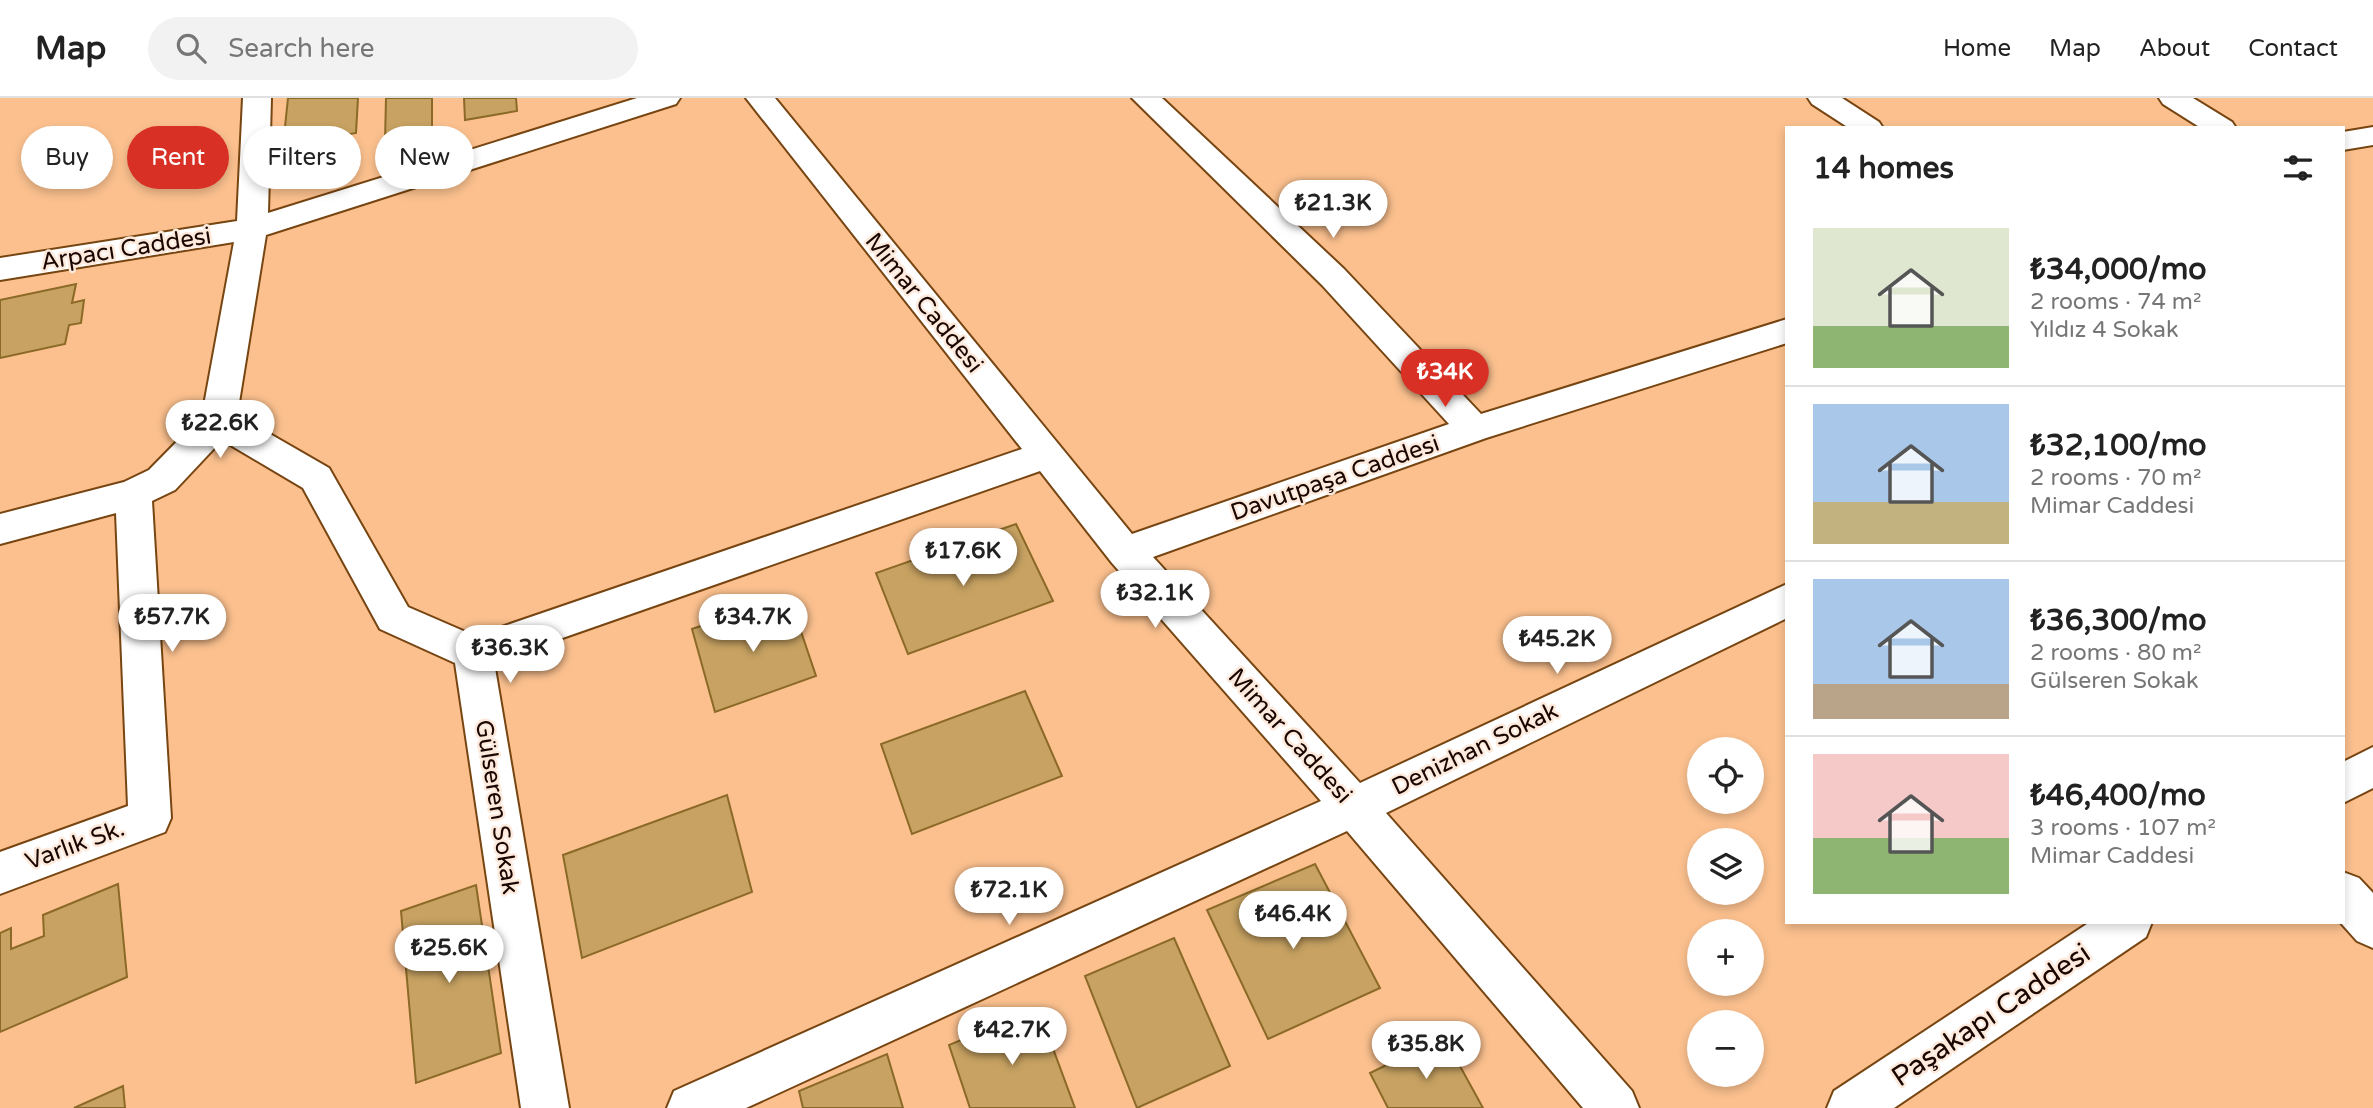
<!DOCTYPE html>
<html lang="en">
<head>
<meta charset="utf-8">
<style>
	:root { --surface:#fff; --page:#f2f2f2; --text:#222; --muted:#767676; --line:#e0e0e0; --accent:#d93025 }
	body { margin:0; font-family:"Varela Round",sans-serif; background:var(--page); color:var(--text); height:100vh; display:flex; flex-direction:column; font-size:26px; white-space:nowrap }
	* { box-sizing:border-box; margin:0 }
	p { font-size:23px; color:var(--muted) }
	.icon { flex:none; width:38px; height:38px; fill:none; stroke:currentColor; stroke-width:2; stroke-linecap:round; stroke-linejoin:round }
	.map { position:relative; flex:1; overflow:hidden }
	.details { position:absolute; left:1785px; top:28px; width:560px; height:798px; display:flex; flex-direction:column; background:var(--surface); border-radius:0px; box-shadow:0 4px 10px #0003 }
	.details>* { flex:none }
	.hud { position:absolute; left:21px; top:28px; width:665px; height:63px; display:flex; gap:14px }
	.fabs { position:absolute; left:1687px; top:639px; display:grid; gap:14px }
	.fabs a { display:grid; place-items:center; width:77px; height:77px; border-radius:50%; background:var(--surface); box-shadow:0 4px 10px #0003; font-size:35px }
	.price { position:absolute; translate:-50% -60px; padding:0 16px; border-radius:24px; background:#fff; color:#222; font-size:23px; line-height:46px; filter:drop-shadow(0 2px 4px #0008) }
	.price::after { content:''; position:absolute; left:50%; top:42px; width:21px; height:16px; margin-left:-10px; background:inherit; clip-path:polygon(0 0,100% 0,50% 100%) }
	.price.current { background:var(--accent); color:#fff }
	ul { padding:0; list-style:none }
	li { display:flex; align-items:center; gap:21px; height:175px; padding:0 28px }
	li+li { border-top:2px solid var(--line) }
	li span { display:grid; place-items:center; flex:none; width:196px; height:140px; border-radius:0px; color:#555 }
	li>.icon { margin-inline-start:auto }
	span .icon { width:84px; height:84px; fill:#fffc; stroke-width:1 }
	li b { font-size:30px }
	h2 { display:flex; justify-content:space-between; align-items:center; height:84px; padding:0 28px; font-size:30px }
	.pill { padding:0 24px; border-radius:32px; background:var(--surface); box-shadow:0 4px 10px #0003; font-size:24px; line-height:63px }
	.pill.current { background:var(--accent); color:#fff }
	header { display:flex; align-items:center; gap:42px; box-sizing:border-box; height:98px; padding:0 35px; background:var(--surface); border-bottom:2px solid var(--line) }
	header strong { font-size:33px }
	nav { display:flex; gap:38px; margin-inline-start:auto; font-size:24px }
	.search { width:490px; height:63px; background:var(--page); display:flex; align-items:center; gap:18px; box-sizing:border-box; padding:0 24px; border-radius:38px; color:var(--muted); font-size:26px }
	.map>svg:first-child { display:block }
</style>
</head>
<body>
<header>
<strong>Map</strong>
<div class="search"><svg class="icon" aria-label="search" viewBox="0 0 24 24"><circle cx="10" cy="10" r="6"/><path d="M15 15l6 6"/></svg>Search here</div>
<nav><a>Home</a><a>Map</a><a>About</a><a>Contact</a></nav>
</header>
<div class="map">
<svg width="2373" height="1010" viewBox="0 0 2373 1010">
	<rect width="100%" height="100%" fill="#fbc08e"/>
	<g fill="#c7a262" stroke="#8b6926" stroke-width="2">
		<polygon points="288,0 358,0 356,35 283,48"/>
		<polygon points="386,0 432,0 432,34 385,43"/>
		<polygon points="464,0 516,0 517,13 465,22"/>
		<polygon points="76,186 72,205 84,202 81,225 69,227 65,246 0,260 0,202"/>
		<polygon points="1016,426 1053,503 908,556 876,475"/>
		<polygon points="789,498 816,578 715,614 692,531"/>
		<polygon points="1025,593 1062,678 912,736 881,646"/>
		<polygon points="727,697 752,794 582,860 563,757"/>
		<polygon points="1315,766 1380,890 1268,941 1207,812"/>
		<polygon points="118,786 127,879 0,934 0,835 11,830 11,851 44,838 43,817"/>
		<polygon points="476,787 501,955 416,985 401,813"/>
		<polygon points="1174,840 1230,968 1137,1010 1085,878"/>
		<polygon points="1038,910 1075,1010 970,1010 949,947"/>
		<polygon points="1444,939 1483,1010 1388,1010 1370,975"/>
		<polygon points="887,956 903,1010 803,1010 799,993"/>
		<polygon points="123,988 125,1010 74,1010"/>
	</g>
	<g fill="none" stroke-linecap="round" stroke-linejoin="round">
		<defs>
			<g id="minor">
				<polygon points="243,0 271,0 268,115 637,0 680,0 676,6 266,137 237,317 329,370 408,509 475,538 1022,351 746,0 775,0 1132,436 1449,326 1322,187 1132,0 1162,0 1344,171 1481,316 1787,221 1787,245 1486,340 1153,459 1360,685 1787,486 1787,520 1386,715 1632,993 1639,1010 1583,1010 1347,733 746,1010 667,1010 674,993 1321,703 1112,465 1040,373 494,564 569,1010 521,1010 455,565 380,531 303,390 222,342 175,392 152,403 171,720 165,734 0,796 0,754 128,708 116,415 0,446 0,416 124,384 149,372 202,318 234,144 0,182 0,160 237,123"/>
				<polygon points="1808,0 1842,0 1879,24 1883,30 1849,30 1812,6"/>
				<polygon points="2159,0 2193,0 2232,24 2236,30 2201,30 2163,6"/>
				<polygon points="2373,29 2373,47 2343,52 2343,34"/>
				<polygon points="2373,649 2373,690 2343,705 2343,664"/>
				<polygon points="2343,774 2359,780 2373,795 2373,850 2357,843 2340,824 2343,824"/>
				<polygon points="2090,824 2152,824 2146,839 1894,1010 1827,1010 1834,993"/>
			</g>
		</defs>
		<use href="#minor" stroke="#774511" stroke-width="4"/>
		<use href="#minor" fill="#fff" fill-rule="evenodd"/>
	</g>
	<g text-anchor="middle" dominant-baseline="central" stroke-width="5" stroke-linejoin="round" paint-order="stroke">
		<g font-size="24" fill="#190600" stroke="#fdeadc">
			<text transform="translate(126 151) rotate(-9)">Arpacı Caddesi</text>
			<text transform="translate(924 205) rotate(51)">Mimar Caddesi</text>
			<text transform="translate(1335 380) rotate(-19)">Davutpaşa Caddesi</text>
			<text transform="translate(1290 638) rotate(48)">Mimar Caddesi</text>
			<text transform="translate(1475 651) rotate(-26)">Denizhan Sokak</text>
			<text transform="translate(497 709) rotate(81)">Gülseren Sokak</text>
			<text transform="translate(75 747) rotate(-20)">Varlık Sk.</text>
		</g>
		<g font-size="28" fill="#190600" stroke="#fdeadc">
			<text transform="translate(1991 917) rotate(-34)">Paşakapı Caddesi</text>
		</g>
	</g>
</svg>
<div class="fabs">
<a><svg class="icon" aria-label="locate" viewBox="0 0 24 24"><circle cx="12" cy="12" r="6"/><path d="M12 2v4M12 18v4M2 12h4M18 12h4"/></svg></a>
<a><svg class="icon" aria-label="layers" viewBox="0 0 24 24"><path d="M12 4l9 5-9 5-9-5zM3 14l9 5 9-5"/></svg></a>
<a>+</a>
<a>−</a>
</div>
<b class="price" style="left:1333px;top:142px">₺21.3K</b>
<b class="price current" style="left:1445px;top:311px">₺34K</b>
<b class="price" style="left:220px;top:362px">₺22.6K</b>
<b class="price" style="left:963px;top:490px">₺17.6K</b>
<b class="price" style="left:1155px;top:532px">₺32.1K</b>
<b class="price" style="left:172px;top:556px">₺57.7K</b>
<b class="price" style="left:753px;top:556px">₺34.7K</b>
<b class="price" style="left:1557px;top:578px">₺45.2K</b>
<b class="price" style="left:510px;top:587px">₺36.3K</b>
<b class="price" style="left:1009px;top:829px">₺72.1K</b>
<b class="price" style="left:1293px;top:853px">₺46.4K</b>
<b class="price" style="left:449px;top:887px">₺25.6K</b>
<b class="price" style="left:1012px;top:969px">₺42.7K</b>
<b class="price" style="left:1426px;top:983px">₺35.8K</b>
<div class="hud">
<a class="pill">Buy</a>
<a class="pill current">Rent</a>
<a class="pill">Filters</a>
<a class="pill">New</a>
</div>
<section class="details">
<h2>14 homes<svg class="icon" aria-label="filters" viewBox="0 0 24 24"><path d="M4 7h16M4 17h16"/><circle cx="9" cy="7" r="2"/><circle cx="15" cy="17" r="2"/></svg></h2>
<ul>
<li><span style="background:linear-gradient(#dfe7d0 70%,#8fb573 0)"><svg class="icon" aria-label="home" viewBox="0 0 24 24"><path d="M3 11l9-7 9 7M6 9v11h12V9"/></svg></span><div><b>₺34,000/mo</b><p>2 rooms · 74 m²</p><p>Yıldız 4 Sokak</p></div></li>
<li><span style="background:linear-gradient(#a9c7e8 70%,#c2b280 0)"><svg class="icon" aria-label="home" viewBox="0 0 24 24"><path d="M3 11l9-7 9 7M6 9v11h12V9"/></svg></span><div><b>₺32,100/mo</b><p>2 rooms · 70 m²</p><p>Mimar Caddesi</p></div></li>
<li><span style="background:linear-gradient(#a9c7e8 75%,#b9a48a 0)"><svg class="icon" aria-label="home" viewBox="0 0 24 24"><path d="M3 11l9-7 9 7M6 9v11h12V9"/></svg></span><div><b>₺36,300/mo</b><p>2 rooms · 80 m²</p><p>Gülseren Sokak</p></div></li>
<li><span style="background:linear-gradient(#f6c9c9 60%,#8fb573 0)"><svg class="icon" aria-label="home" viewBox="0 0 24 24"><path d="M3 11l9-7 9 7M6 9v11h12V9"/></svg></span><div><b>₺46,400/mo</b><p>3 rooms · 107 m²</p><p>Mimar Caddesi</p></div></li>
</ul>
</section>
</div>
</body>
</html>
